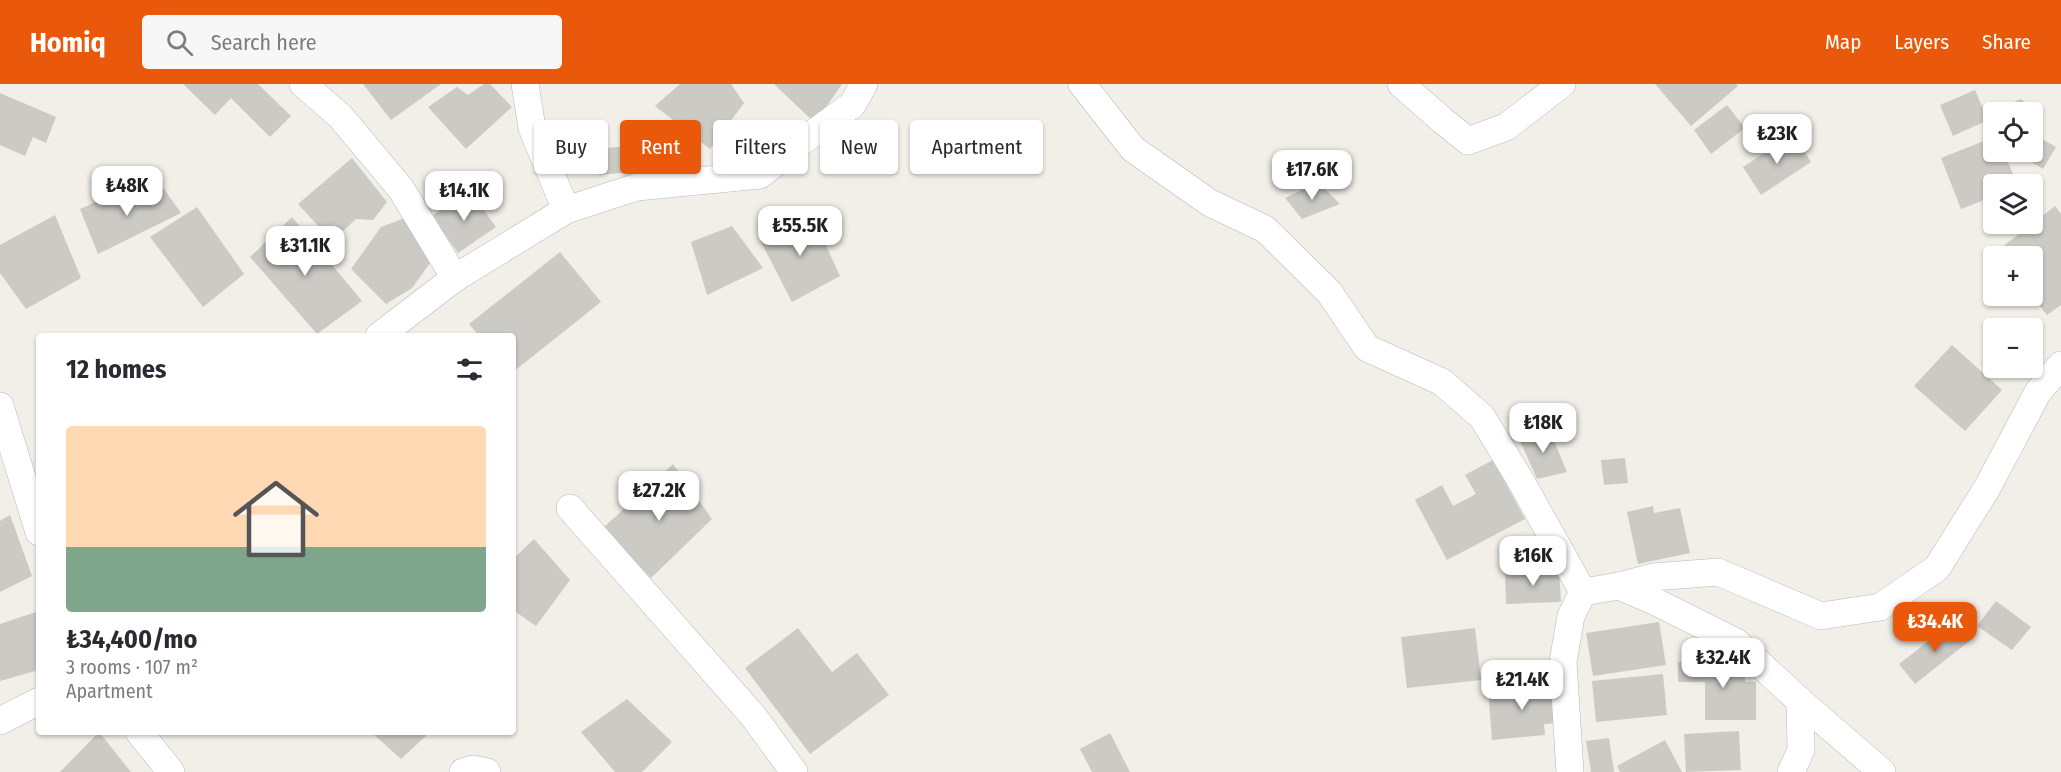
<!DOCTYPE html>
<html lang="en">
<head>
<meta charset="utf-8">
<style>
	:root { --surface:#fff; --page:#f7f7f7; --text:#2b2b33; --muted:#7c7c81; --line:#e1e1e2; --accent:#ea580c }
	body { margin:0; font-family:"Fira Sans Condensed",sans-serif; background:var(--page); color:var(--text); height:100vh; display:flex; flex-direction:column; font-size:22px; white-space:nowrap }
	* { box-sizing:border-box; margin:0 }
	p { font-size:20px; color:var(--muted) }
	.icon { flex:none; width:33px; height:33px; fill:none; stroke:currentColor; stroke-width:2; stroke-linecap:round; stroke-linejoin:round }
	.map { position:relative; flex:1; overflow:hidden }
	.panel { position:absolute; left:36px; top:249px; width:480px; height:402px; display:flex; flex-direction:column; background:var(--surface); border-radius:6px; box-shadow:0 2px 4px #0004 }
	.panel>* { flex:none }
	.banner { position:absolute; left:534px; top:36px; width:570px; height:54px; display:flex; gap:12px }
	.tools { position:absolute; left:1983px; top:18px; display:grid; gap:12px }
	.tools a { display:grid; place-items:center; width:60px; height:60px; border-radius:6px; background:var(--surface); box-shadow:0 2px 4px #0004; font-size:30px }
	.price { position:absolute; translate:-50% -51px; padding:0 14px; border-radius:12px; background:#fff; color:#222; font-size:20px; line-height:39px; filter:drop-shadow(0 2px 3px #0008) }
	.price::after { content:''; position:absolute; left:50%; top:36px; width:18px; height:14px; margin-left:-9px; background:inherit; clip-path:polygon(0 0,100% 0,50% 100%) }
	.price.selected { background:var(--accent); color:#fff }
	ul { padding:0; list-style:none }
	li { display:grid; align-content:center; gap:12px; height:318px; padding:0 30px }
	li+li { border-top:2px solid var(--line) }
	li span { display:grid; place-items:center; height:186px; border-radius:6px; color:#555 }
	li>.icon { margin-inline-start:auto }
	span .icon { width:108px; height:108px; fill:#fffc; stroke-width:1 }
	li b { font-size:26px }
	h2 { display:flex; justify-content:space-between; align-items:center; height:72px; padding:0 30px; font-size:26px }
	.chip { padding:0 21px; border-radius:6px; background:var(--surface); box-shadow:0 2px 4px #0004; font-size:21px; line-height:54px }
	.chip.selected { background:var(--accent); color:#fff }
	header { display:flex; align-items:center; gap:36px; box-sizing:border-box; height:84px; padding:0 30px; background:var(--accent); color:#fff }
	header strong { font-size:28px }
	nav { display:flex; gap:33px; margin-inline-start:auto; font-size:21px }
	.search { width:420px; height:54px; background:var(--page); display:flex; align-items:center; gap:15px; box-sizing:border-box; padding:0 21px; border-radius:6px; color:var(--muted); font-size:22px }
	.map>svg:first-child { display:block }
</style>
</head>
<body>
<header>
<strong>Homiq</strong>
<div class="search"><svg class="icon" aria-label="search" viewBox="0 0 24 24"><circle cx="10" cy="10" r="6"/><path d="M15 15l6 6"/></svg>Search here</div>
<nav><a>Map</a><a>Layers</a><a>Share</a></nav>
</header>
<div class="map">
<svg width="2061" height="688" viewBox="0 0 2061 688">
	<rect width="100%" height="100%" fill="#f1efe8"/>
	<g fill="#cccac5">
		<polygon points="183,0 258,0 291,32 270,53 231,14 215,31"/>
		<polygon points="363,0 441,0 391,36"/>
		<polygon points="484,0 490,0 512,23 466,65 428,23 457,3 468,11"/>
		<polygon points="680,0 731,0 744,19 710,65 655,22"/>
		<polygon points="774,0 842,0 815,39"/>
		<polygon points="1655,0 1736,0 1738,2 1691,42"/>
		<polygon points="1975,6 1988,36 1953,52 1940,21"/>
		<polygon points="0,9 56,33 46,59 33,53 25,72 0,61"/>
		<polygon points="2021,15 2037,29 2032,34 2032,28 2005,28 2002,23"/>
		<polygon points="1727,21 1745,44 1711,70 1694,46"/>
		<polygon points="738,40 762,62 748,78 724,55"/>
		<polygon points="1793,50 1811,78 1761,111 1743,83"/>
		<polygon points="2035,51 2056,63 2043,85 2022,72 2025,68 2032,68 2032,55"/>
		<polygon points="1994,53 1994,68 2004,68 2017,100 1994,100 1994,112 1961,125 1941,74"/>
		<polygon points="658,59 661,85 599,91 597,65"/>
		<polygon points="352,74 387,118 373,136 356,135 332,157 298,120"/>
		<polygon points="1318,98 1340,120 1302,135 1285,114"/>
		<polygon points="161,101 181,129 98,170 80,125 120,107 127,117"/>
		<polygon points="469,106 496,143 458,169 432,132"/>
		<polygon points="2055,122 2061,130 2061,221 2047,231 2032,212 2032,172 2002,172 1997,167"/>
		<polygon points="197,123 244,190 203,223 150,153"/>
		<polygon points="810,127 840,192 792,218 760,156"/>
		<polygon points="55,131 81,194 26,225 0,189 0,161"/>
		<polygon points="292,133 362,217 317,250 250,173"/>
		<polygon points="405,134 433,175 412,204 386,220 351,185 381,143"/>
		<polygon points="732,142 763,184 707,211 691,158"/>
		<polygon points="560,168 601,218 513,288 513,252 479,252 469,240"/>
		<polygon points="1952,261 2002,306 1965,347 1914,302"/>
		<polygon points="1549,345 1567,388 1537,395 1519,354"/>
		<polygon points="1625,374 1628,399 1604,401 1601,376"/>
		<polygon points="1493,376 1525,435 1447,476 1415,416 1442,401 1453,422 1476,410 1465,391"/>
		<polygon points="673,380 712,435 651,494 603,444"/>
		<polygon points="1653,422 1654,429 1680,424 1690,469 1638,480 1627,428"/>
		<polygon points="10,431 32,492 0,508 0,437"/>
		<polygon points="534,455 570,496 536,542 513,526 513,475"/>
		<polygon points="1559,485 1561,518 1506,520 1505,487"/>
		<polygon points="1996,517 2031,543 2012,566 1977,542"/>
		<polygon points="39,527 39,586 0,597 0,540"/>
		<polygon points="1659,538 1666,581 1593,592 1586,549"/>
		<polygon points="1952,539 1973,554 1915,600 1899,580"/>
		<polygon points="798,544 832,588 857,569 889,611 810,670 745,584"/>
		<polygon points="1475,544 1481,596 1407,604 1401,553"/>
		<polygon points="1678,578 1745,578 1745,598 1756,598 1756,636 1705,636 1705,598 1678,598"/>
		<polygon points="1663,590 1667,631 1596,638 1592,597"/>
		<polygon points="1555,599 1559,639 1544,640 1545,651 1492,656 1488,605"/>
		<polygon points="627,615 672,658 642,688 615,688 581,648"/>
		<polygon points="1739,647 1741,686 1686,688 1684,650"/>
		<polygon points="99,648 131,688 60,688"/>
		<polygon points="371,648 430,648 401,675"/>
		<polygon points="1110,649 1130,688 1092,688 1080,665"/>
		<polygon points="1609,654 1614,688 1591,688 1586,657"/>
		<polygon points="1665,656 1682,688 1620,688 1617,682"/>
	</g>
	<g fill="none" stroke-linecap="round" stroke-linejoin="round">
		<defs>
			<g id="street">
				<polyline points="303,0 340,32 401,105 455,194"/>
				<polyline points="525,0 532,44 566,126"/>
				<polyline points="1082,0 1133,65 1210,119 1265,145 1329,208 1367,264 1442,298 1482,333 1518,392 1583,508"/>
				<polyline points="1401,0 1442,36 1468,57 1506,43 1562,0"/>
				<polyline points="379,252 455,194 566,126 637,103 760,91 800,59 852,21 864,0"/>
				<polyline points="0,322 39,448"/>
				<polyline points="570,424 754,633 794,688"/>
				<polyline points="1619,502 1653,493 1718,488 1821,532 1880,523 1937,484 1987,404 2038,308 2061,281"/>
				<polyline points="0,637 39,617"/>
				<polyline points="139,648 171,688"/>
				<polyline points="463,688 473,685 487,688"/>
				<polyline points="1570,688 1563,578 1571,532 1583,508 1619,502 1652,516 1736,558 1800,617 1882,688"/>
				<polyline points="1791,688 1801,666 1800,617"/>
			</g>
		</defs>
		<use href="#street" stroke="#b5b8bc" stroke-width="28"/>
		<use href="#street" stroke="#fff" stroke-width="27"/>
	</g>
</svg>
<div class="tools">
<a><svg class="icon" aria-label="locate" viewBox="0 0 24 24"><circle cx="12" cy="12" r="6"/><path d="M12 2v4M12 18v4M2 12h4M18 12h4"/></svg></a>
<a><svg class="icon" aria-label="layers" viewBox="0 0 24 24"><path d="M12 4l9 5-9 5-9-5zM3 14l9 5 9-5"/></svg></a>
<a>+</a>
<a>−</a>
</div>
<b class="price" style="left:1777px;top:81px">₺23K</b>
<b class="price" style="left:1312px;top:117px">₺17.6K</b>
<b class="price" style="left:127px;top:133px">₺48K</b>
<b class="price" style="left:464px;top:138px">₺14.1K</b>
<b class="price" style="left:800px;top:173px">₺55.5K</b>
<b class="price" style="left:305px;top:193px">₺31.1K</b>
<b class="price" style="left:1543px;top:370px">₺18K</b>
<b class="price" style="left:659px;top:438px">₺27.2K</b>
<b class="price" style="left:1533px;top:503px">₺16K</b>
<b class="price selected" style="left:1935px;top:569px">₺34.4K</b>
<b class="price" style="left:1723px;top:605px">₺32.4K</b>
<b class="price" style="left:1522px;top:627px">₺21.4K</b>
<div class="banner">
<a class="chip">Buy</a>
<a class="chip selected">Rent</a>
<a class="chip">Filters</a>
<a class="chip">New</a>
<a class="chip">Apartment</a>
</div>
<section class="panel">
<h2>12 homes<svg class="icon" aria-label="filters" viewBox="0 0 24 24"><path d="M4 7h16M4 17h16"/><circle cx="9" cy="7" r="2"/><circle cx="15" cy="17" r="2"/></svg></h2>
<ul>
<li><span style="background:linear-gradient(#ffd9b3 65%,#7fa58c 0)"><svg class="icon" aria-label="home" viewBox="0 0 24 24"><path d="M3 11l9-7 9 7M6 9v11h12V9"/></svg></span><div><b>₺34,400/mo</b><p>3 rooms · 107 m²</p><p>Apartment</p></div></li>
</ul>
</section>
</div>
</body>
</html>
